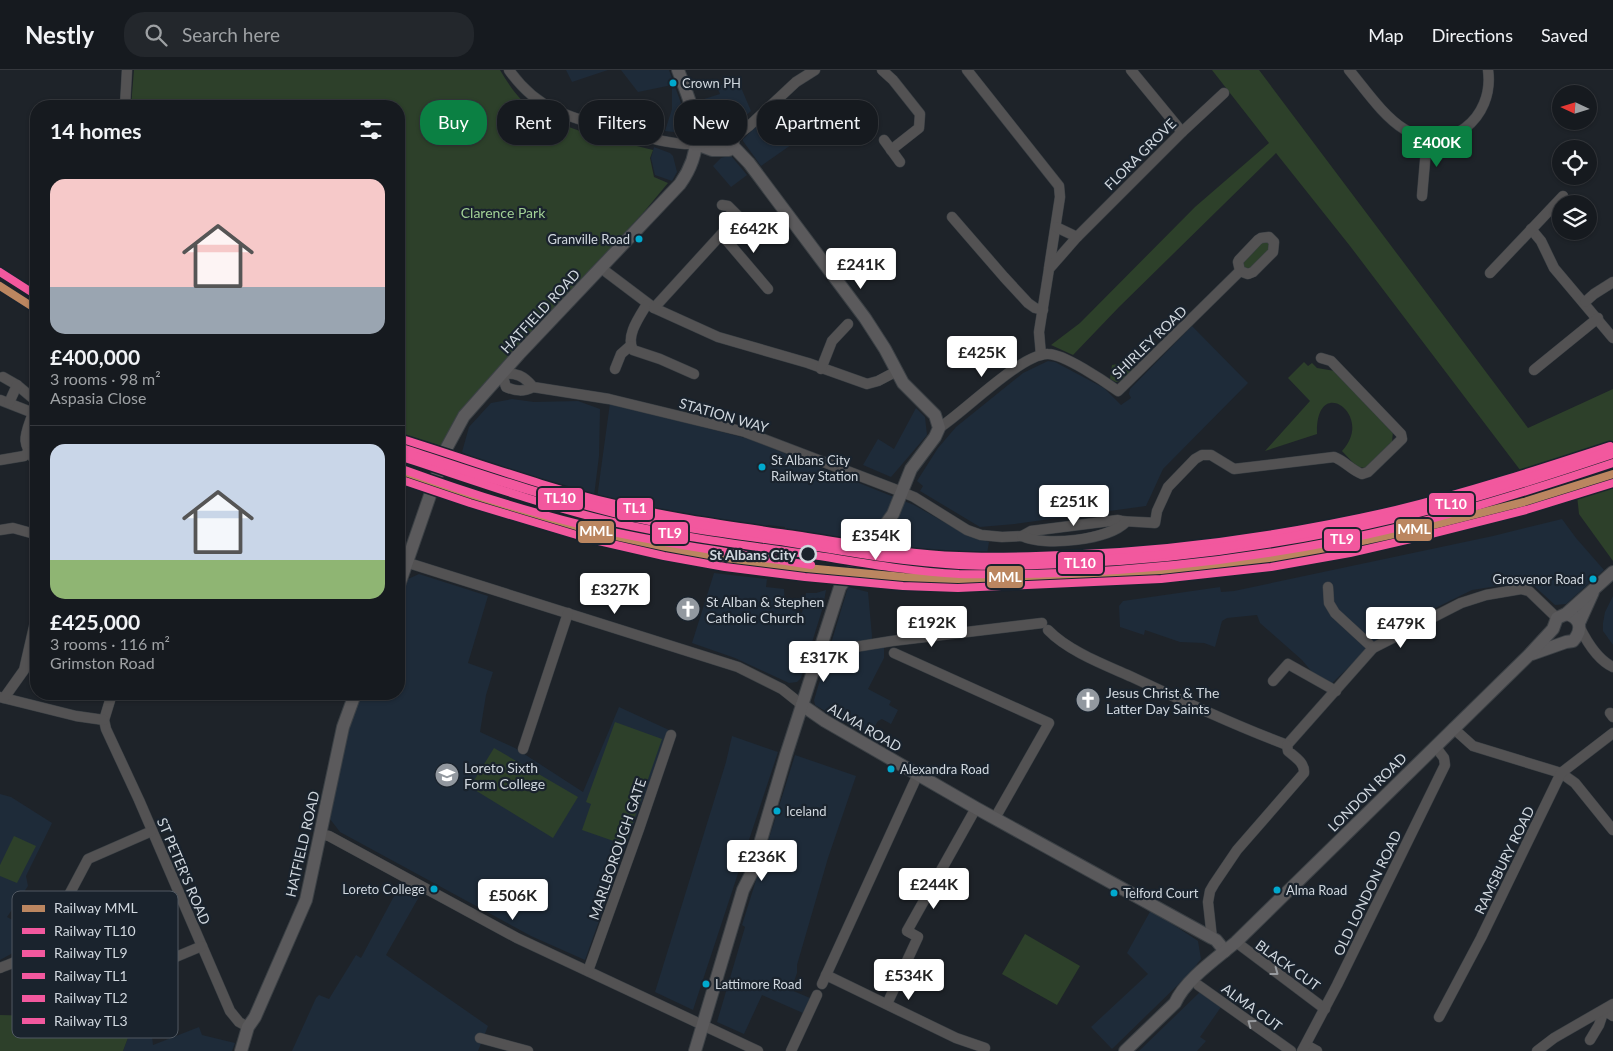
<!DOCTYPE html>
<html lang="en">
<head>
<meta charset="utf-8">
<style>
	:root { --surface:#161a1f; --page:#23272c; --text:#f1f3f6; --muted:#9ea1a4; --line:#35383d; --accent:#0b8043 }
	body { margin:0; font-family:Lato,sans-serif; background:var(--page); color:var(--text); height:100vh; display:flex; flex-direction:column; font-size:19px; white-space:nowrap }
	* { box-sizing:border-box; margin:0 }
	p { font-size:16px; color:var(--muted) }
	.icon { flex:none; width:28px; height:28px; fill:none; stroke:currentColor; stroke-width:2; stroke-linecap:round; stroke-linejoin:round }
	.map { position:relative; flex:1; overflow:hidden }
	.side { position:absolute; left:30px; top:30px; width:375px; height:600px; display:flex; flex-direction:column; background:var(--surface); border-radius:20px; box-shadow:0 1px 4px #0004,0 0 0 1px var(--line) }
	.side>* { flex:none }
	.hud { position:absolute; left:420px; top:30px; width:475px; height:45px; display:flex; gap:10px }
	.needle { width:32px; rotate:274deg }
	.buttons { position:absolute; left:1552px; top:15px; display:grid; gap:10px }
	.buttons a { display:grid; place-items:center; width:45px; height:45px; border-radius:50%; background:var(--surface); box-shadow:0 1px 4px #0004,0 0 0 1px var(--line); font-size:25px }
	.price { position:absolute; translate:-50% -42px; padding:0 11px; border-radius:5px; background:#fff; color:#222; font-size:16px; line-height:32px; filter:drop-shadow(0 1px 2px #0008) }
	.price::after { content:''; position:absolute; left:50%; top:30px; width:15px; height:11px; margin-left:-8px; background:inherit; clip-path:polygon(0 0,100% 0,50% 100%) }
	.price.selected { background:var(--accent); color:#fff }
	ul { padding:0; list-style:none }
	li { display:grid; align-content:center; gap:10px; height:265px; padding:0 20px }
	li+li { border-top:1px solid var(--line) }
	li span { display:grid; place-items:center; height:155px; border-radius:15px; color:#555 }
	li>.icon { margin-inline-start:auto }
	span .icon { width:90px; height:90px; fill:#fffc; stroke-width:1 }
	li b { font-size:21px }
	h2 { display:flex; justify-content:space-between; align-items:center; height:60px; padding:0 20px; font-size:21px }
	.chip { padding:0 18px; border-radius:20px; background:var(--surface); box-shadow:0 1px 4px #0004,0 0 0 1px var(--line); font-size:18px; line-height:45px }
	.chip.selected { background:var(--accent); color:#fff }
	header { display:flex; align-items:center; gap:30px; box-sizing:border-box; height:70px; padding:0 25px; background:var(--surface); border-bottom:1px solid var(--line) }
	header strong { font-size:24px }
	nav { display:flex; gap:28px; margin-inline-start:auto; font-size:18px }
	.search { width:350px; height:45px; background:var(--page); display:flex; align-items:center; gap:12px; box-sizing:border-box; padding:0 18px; border-radius:20px; color:var(--muted); font-size:19px }
	.map>svg:first-child { display:block }
</style>
</head>
<body>
<header>
<strong>Nestly</strong>
<div class="search"><svg class="icon" aria-label="search" viewBox="0 0 24 24"><circle cx="10" cy="10" r="6"/><path d="M15 15l6 6"/></svg>Search here</div>
<nav><a>Map</a><a>Directions</a><a>Saved</a></nav>
</header>
<div class="map">
<svg width="1613" height="981" viewBox="0 0 1613 981">
	<rect width="100%" height="100%" fill="#1e2329"/>
	<g fill="#1e2b39">
		<polygon points="566,0 608,0 572,12"/>
		<polygon points="621,0 669,0 686,47 684,58 674,62 665,61 672,39 672,15 638,22"/>
		<polygon points="737,8 751,41 728,61 704,29 720,24 717,17"/>
		<polygon points="781,33 795,54 813,43 821,54 761,96 743,71 743,69"/>
		<polygon points="654,77 670,83 673,86 677,102 672,111 655,105 651,88"/>
		<polygon points="728,86 732,87 747,105 731,117 713,96 721,88"/>
		<polygon points="1192,256 1248,313 1163,399 1146,436 1015,454 980,457 920,421 923,416 917,411 938,378 956,357 1023,303 1048,291 1055,292 1104,318 1121,335 1131,328 1129,324 1130,319"/>
		<polygon points="512,329 534,332 578,331 600,339 599,386 594,426 497,399 462,382 469,357 491,333"/>
		<polygon points="610,333 749,369 914,435 967,465 989,472 987,484 969,487 864,471 860,475 785,464 785,457 768,455 767,458 695,450 637,439 634,437 597,428"/>
		<polygon points="916,338 925,347 927,365 891,407 863,395 878,369 894,379"/>
		<polygon points="1562,449 1576,468 1604,500 1566,534 1555,535 1531,513 1523,512 1472,520 1405,553 1379,568 1326,619 1302,590 1260,553 1257,545 1227,548 1222,551 1215,577 1204,573 1180,572 1145,560 1144,565 1120,557 1119,536 1123,531 1220,517 1221,522 1234,521 1493,466"/>
		<polygon points="714,503 767,509 766,517 784,519 785,535 802,543 806,523 816,523 826,520 823,537 801,608 797,612 789,613 735,588 692,573"/>
		<polygon points="419,504 488,526 468,593 493,602 486,625 480,662 515,678 583,722 619,637 669,660 634,753 585,890 531,866 340,762 330,749 348,656 361,624 399,624 399,531 408,509"/>
		<polygon points="848,517 868,522 872,566 871,577 884,576 884,588 868,619 891,631 889,635 898,640 891,654 882,649 878,651 869,666 815,635 814,630"/>
		<polygon points="1613,526 1613,575 1603,561 1603,553 1605,542"/>
		<polygon points="732,666 778,682 693,940 655,922 726,692"/>
		<polygon points="795,685 856,706 828,788 797,895 797,903 791,920 810,928 803,943 762,925 744,964 717,952 745,857 742,855"/>
		<polygon points="0,724 11,727 52,753 26,806 28,816 7,847 39,864 31,873 0,890"/>
		<polygon points="400,815 420,825 386,885 488,956 478,981 292,981 316,928 319,925 329,929 356,885 361,888"/>
		<polygon points="1151,840 1198,871 1201,889 1190,903 1112,979 1091,957 1148,904 1127,883"/>
		<polygon points="1200,922 1221,937 1200,967 1206,971 1197,981 1139,981"/>
		<polygon points="199,957 202,965 235,973 232,981 123,981 129,965 140,961 152,966 153,975"/>
	</g>
	<g fill="#2d402a">
		<path d="M 134,0 L 500,0 C 508,13 516,27 529,36 C 565,62 611,69 653,80 L 650,88 L 654,107 L 668,113 L 643,143 L 489,310 L 444,377 L 399,363 L 399,36 L 131,36 Z"/>
		<polygon points="1212,0 1259,0 1528,358 1613,319 1613,378 1527,409 1350,176 1276,83 1119,237 1073,285 1051,275 1080,253 1195,137 1269,73"/>
		<polygon points="1260,172 1268,172 1271,178 1251,199 1244,199 1241,192"/>
		<polygon points="1129,292 1134,299 1123,310 1116,312 1110,309 1112,295"/>
		<path d="M 1304,292 L 1308,296 L 1312,293 L 1317,298 L 1335,301 L 1393,361 L 1392,372 L 1366,398 L 1357,397 L 1342,381 C 1376,345 1315,302 1317,364 L 1265,381 L 1310,331 L 1288,308 Z"/>
		<polygon points="1613,417 1613,491 1579,444 1577,425"/>
		<polygon points="615,652 662,669 625,775 582,760 591,734 586,732"/>
		<polygon points="494,678 578,727 553,768 470,717"/>
		<polygon points="14,766 36,776 17,813 0,806 0,795"/>
		<polygon points="1025,864 1080,896 1057,935 1002,904"/>
		<polygon points="0,945 73,947 104,952 104,957 120,959 129,965 123,981 0,981"/>
	</g>
	<g fill="none" stroke-linecap="round" stroke-linejoin="round">
		<defs>
			<g id="minor">
				<path d="M 509,0 C 521,17 536,31 555,40 C 579,51 606,57 632,63 C 653,69 674,75 696,74"/>
				<polyline points="882,0 893,10 920,44 919,58 891,80"/>
				<polyline points="967,0 1059,116 1060,127 1049,198"/>
				<polyline points="1131,0 1182,62"/>
				<path d="M 1349,0 C 1365,19 1383,46 1404,59 C 1448,87 1495,48 1488,0"/>
				<polyline points="125,36 127,0"/>
				<polyline points="884,70 900,92"/>
				<polyline points="733,76 736,66 749,56 796,12 815,0"/>
				<polyline points="1422,126 1427,68"/>
				<polyline points="952,147 1004,207 1028,233 1035,238 1043,240"/>
				<polyline points="1056,157 1077,167"/>
				<polyline points="1531,159 1541,171 1554,198 1613,268"/>
				<polyline points="722,165 768,219"/>
				<polyline points="601,198 654,238 718,267 808,293 867,314 878,311 897,301"/>
				<polyline points="1490,203 1563,126"/>
				<polyline points="1585,232 1594,224 1613,212"/>
				<path d="M 647,234 C 640,246 625,266 633,280 L 660,289 L 694,304"/>
				<polyline points="654,238 738,146 728,136 722,135"/>
				<polyline points="1041,285 1039,262 1049,199 1077,167 1182,62 1224,23"/>
				<polyline points="615,299 621,284 630,276"/>
				<polyline points="821,299 832,271 848,254"/>
				<polyline points="1534,300 1598,248"/>
				<polyline points="3,307 17,315 36,331"/>
				<path d="M 533,317 C 524,306 516,302 502,304 L 506,317 C 516,321 523,322 533,317 L 609,329 L 745,362 L 902,422 L 914,427 L 967,460 L 981,465 L 1002,467 L 1022,466 L 1031,461 L 1118,450 C 1130,453 1143,451 1155,453 L 1157,441 L 1168,417 L 1195,389 L 1202,385 L 1211,385 L 1234,399 L 1334,387 C 1345,391 1351,400 1362,404 L 1368,402 L 1402,369 L 1401,364 L 1331,291 L 1321,288"/>
				<polyline points="0,330 36,344"/>
				<polyline points="9,333 17,315"/>
				<path d="M 33,343 C 25,366 20,371 36,392"/>
				<path d="M 939,358 C 963,343 1022,283 1048,284 C 1064,284 1104,311 1118,321 L 1240,201 L 1248,204 L 1253,202 L 1273,182 L 1274,172 L 1269,167 L 1261,168 L 1258,170 L 1239,190 L 1238,192 L 1240,201"/>
				<polyline points="0,390 24,386 29,382"/>
				<polyline points="0,460 13,458 31,463 36,462"/>
				<path d="M 1022,466 C 1045,477 1108,470 1126,452"/>
				<polyline points="399,490 738,597 782,619 802,635"/>
				<polyline points="1328,517 1329,533 1335,543 1373,578"/>
				<path d="M 1580,558 C 1587,572 1598,590 1613,597"/>
				<path d="M 1048,560 C 1068,581 1105,595 1132,607 C 1183,631 1234,655 1287,675"/>
				<polyline points="818,583 892,571 1042,553"/>
				<polyline points="894,583 1049,653 995,748"/>
				<polyline points="1273,611 1288,594 1336,621"/>
				<polyline points="112,624 104,650 106,659 139,730 230,941 239,952 248,957"/>
				<polyline points="0,627 76,646 104,650"/>
				<polyline points="4,628 24,600 36,548"/>
				<polyline points="1610,643 1613,647"/>
				<polyline points="1453,658 1473,676 1561,703 1575,713 1613,760"/>
				<polyline points="1287,675 1373,578 1461,533 1486,525 1521,519 1529,521 1557,548"/>
				<polyline points="523,679 568,543"/>
				<polyline points="320,764 329,766 517,868 758,981"/>
				<polyline points="108,864 128,907 150,962"/>
				<path d="M 1212,868 L 1208,832 L 1210,821 L 1214,814 L 1237,780 L 1304,703 C 1305,693 1295,687 1288,681 L 1287,675"/>
				<polyline points="1236,872 1325,939"/>
				<path d="M 0,898 C 20,890 29,888 44,872 L 88,789 L 152,761"/>
				<polyline points="588,901 639,759 671,665"/>
				<polyline points="826,905 956,968 985,978"/>
				<polyline points="128,907 202,876"/>
				<polyline points="822,914 918,704"/>
				<polyline points="1198,915 1291,981"/>
				<polyline points="887,934 918,867 907,861 976,738"/>
				<polyline points="1439,947 1481,868 1561,703 1613,663"/>
				<polyline points="480,968 528,981"/>
				<polyline points="1590,970 1599,955 1604,940 1613,946"/>
				<polyline points="1306,975 1317,981"/>
				<polyline points="791,981 817,925"/>
				<polyline points="1302,981 1337,915 1445,695 1444,688 1435,676"/>
				<polyline points="1537,981 1554,968 1613,934"/>
			</g>
			<g id="major">
				<polyline points="696,74 712,80 729,80 733,76"/>
				<path d="M 399,515 L 446,379 L 464,346 L 519,284 L 680,114 C 709,73 694,42 678,0"/>
				<polyline points="1579,553 1593,522"/>
				<path d="M 1532,584 L 1566,572 L 1573,571 C 1583,560 1581,547 1566,544"/>
				<polyline points="802,635 825,651 976,738 1212,868 1216,870 1225,881"/>
				<polyline points="241,981 248,957 255,947 306,830 343,657 355,624"/>
				<polyline points="695,981 743,820 751,804 786,685 840,517 893,444 911,399 935,367 939,358 935,345 903,313 885,279 865,248 749,93 727,70 712,70 696,74"/>
				<path d="M 1125,981 L 1175,933 C 1185,910 1217,888 1236,872 L 1529,585 L 1553,559 L 1557,548 L 1566,544 L 1613,502"/>
			</g>
		</defs>
		<use href="#minor" stroke="#3b4045" stroke-width="11"/>
		<use href="#major" stroke="#3b4045" stroke-width="14"/>
		<use href="#minor" stroke="#535253" stroke-width="10"/>
		<use href="#major" stroke="#5b5a5c" stroke-width="12"/>
		<defs>
			<g id="rail-1">
				<polyline points="0,216 36,239"/>
				<polyline points="399,400 473,425 593,461 666,477 726,488 806,498 904,507 958,509 1161,500 1269,488 1348,474 1413,460 1524,432 1613,404"/>
			</g>
			<g id="rail-2">
				<polyline points="0,202 36,225"/>
				<path d="M 399,377 C 470,400 541,425 614,443 C 670,457 728,464 786,472 C 843,481 900,492 959,495 C 994,497 1030,495 1065,494 C 1177,490 1288,474 1398,448 C 1471,431 1542,408 1613,384"/>
			</g>
			<path id="rail-3" d="M 399,386 C 470,409 541,435 613,452 C 670,465 728,473 786,481 C 843,489 900,501 959,504 C 994,505 1029,504 1065,503 C 1179,498 1293,483 1404,456 C 1475,438 1544,416 1613,393"/>
			<g id="rail-4">
				<path d="M 402,369 C 473,391 543,417 615,434 C 672,448 729,455 787,464 C 844,472 901,484 959,486 C 994,488 1029,486 1064,485 C 1176,481 1287,465 1396,440 C 1469,422 1540,399 1610,376"/>
				<path d="M 402,399 C 465,422 529,442 594,458 C 666,474 739,484 811,495"/>
			</g>
			<polyline id="rail-5" points="402,382 538,423 632,444 906,487 959,492 1086,490 1159,485 1267,471 1336,458 1411,442 1515,412 1610,381"/>
			<polyline id="rail-6" points="399,409 470,433 590,469 664,486 725,497 805,507 903,516 958,518 1161,509 1271,497 1350,483 1415,468 1526,440 1613,413"/>
		</defs>
		<use href="#rail-1" stroke="#1a232d" stroke-width="11"/>
		<use href="#rail-2" stroke="#1a232d" stroke-width="11"/>
		<use href="#rail-3" stroke="#1a232d" stroke-width="11"/>
		<use href="#rail-4" stroke="#1a232d" stroke-width="11"/>
		<use href="#rail-5" stroke="#1a232d" stroke-width="11"/>
		<use href="#rail-6" stroke="#1a232d" stroke-width="11"/>
		<use href="#rail-1" stroke="#bb8660" stroke-width="8"/>
		<use href="#rail-2" stroke="#f2589e" stroke-width="8"/>
		<use href="#rail-3" stroke="#f2589e" stroke-width="8"/>
		<use href="#rail-4" stroke="#f2589e" stroke-width="8"/>
		<use href="#rail-5" stroke="#f2589e" stroke-width="8"/>
		<use href="#rail-6" stroke="#f2589e" stroke-width="8"/>
	</g>
	<defs><path id="oneway-chevron" d="M-2-3.5L2.5 0L-2 3.5" fill="none" stroke-width="1.6" stroke-linecap="round" stroke-linejoin="round" transform="scale(1.25)"/></defs>
	<g stroke="#989b9f">
		<use href="#oneway-chevron" transform="translate(1275 902) rotate(37)"/>
		<use href="#oneway-chevron" transform="translate(1251 953) rotate(-144)"/>
	</g>
	<defs>
		<symbol id="church-disc" viewBox="-11 -11 22 22"><circle r="9.5" fill="#92989f" stroke="#1a232d"/><path d="M-1.2-6h2.4v3.5h3.3v2.4h-3.3V6h-2.4V-.1h-3.3v-2.4h3.3Z" fill="#fff"/></symbol>
		<symbol id="school-disc" viewBox="-11 -11 22 22"><circle r="9.5" fill="#92989f" stroke="#1a232d"/><path d="M0-5L7-2L0 1L-7-2ZM-4 1L0 2.5L4 1V4Q0 6-4 4Z" fill="#fff"/></symbol>
	</defs>
	<g fill-rule="evenodd">
		<use href="#church-disc" x="674" y="525" width="28" height="28"/>
		<use href="#church-disc" x="1074" y="616" width="28" height="28"/>
		<use href="#school-disc" x="433" y="691" width="28" height="28"/>
	</g>
	<g fill="#00a9ce" stroke="#1a232d" stroke-width="2">
		<circle cx="673" cy="13" r="4.5"/>
		<circle cx="639" cy="169" r="4.5"/>
		<circle cx="762" cy="397" r="4.5"/>
		<circle cx="1593" cy="509" r="4.5"/>
		<circle cx="891" cy="699" r="4.5"/>
		<circle cx="777" cy="741" r="4.5"/>
		<circle cx="434" cy="819" r="4.5"/>
		<circle cx="1277" cy="820" r="4.5"/>
		<circle cx="1114" cy="823" r="4.5"/>
		<circle cx="706" cy="914" r="4.5"/>
	</g>
	<circle fill="#1a232d" stroke="#d0d7de" stroke-width="2.5" cx="808" cy="484" r="8"/>
	<g text-anchor="middle" dominant-baseline="central" stroke-width="4.5" stroke-linejoin="round" paint-order="stroke">
		<g font-size="13" fill="#d0d7de" stroke="#1a232d" text-anchor="start">
			<text x="682" y="13">Crown PH</text>
			<text x="630" y="169" text-anchor="end">Granville Road</text>
			<text x="771" y="390">St Albans City<tspan x="771" dy="16">Railway Station</tspan></text>
			<text x="1584" y="509" text-anchor="end">Grosvenor Road</text>
			<text x="900" y="699">Alexandra Road</text>
			<text x="786" y="741">Iceland</text>
			<text x="425" y="819" text-anchor="end">Loreto College</text>
			<text x="1286" y="820">Alma Road</text>
			<text x="1123" y="823">Telford Court</text>
			<text x="715" y="914">Lattimore Road</text>
		</g>
		<g font-size="14" fill="#d0d7de" stroke="#1a232d">
			<text transform="translate(1140 84) rotate(-45)">FLORA GROVE</text>
			<text transform="translate(540 241) rotate(-47)">HATFIELD ROAD</text>
			<text transform="translate(1149 272) rotate(-44)">SHIRLEY ROAD</text>
			<text transform="translate(724 345) rotate(16)">STATION WAY</text>
			<text transform="translate(865 657) rotate(30)">ALMA ROAD</text>
			<text transform="translate(1367 722) rotate(-45)">LONDON ROAD</text>
			<text transform="translate(302 774) rotate(-77)">HATFIELD ROAD</text>
			<text transform="translate(617 779) rotate(-71)">MARLBOROUGH GATE</text>
			<text transform="translate(1504 790) rotate(-64)">RAMSBURY ROAD</text>
			<text transform="translate(184 801) rotate(67)">ST PETER'S ROAD</text>
			<text transform="translate(1367 823) rotate(-64)">OLD LONDON ROAD</text>
			<text transform="translate(1288 895) rotate(36)">BLACK CUT</text>
			<text transform="translate(1252 937) rotate(36)">ALMA CUT</text>
		</g>
		<g font-size="14" fill="#a1d095" stroke="#1a232d">
			<text x="503" y="142">Clarence Park</text>
		</g>
		<g font-size="14" font-weight="bold" fill="#d0d7de" stroke="#1a232d" text-anchor="end">
			<text x="796" y="484">St Albans City</text>
		</g>
		<g font-size="14" fill="#d0d7de" stroke="#1a232d" text-anchor="start">
			<text x="706" y="531">St Alban &amp; Stephen<tspan x="706" dy="16">Catholic Church</tspan></text>
			<text x="1106" y="622">Jesus Christ &amp; The<tspan x="1106" dy="16">Latter Day Saints</tspan></text>
			<text x="464" y="697">Loreto Sixth<tspan x="464" dy="16">Form College</tspan></text>
		</g>
	</g>
	<rect x="12" y="821" width="166" height="147" rx="8" fill="#1a232d" stroke="#515962" stroke-width="1"/>
	<rect x="22" y="835" width="23" height="7" fill="#bb8660"/>
	<rect x="22" y="858" width="23" height="6" fill="#f2589e"/>
	<rect x="22" y="880" width="23" height="7" fill="#f2589e"/>
	<rect x="22" y="903" width="23" height="6" fill="#f2589e"/>
	<rect x="22" y="925" width="23" height="7" fill="#f2589e"/>
	<rect x="22" y="948" width="23" height="6" fill="#f2589e"/>
	<g font-size="14" fill="#d0d7de">
		<text x="54" y="843">Railway MML</text>
		<text x="54" y="866">Railway TL10</text>
		<text x="54" y="888">Railway TL9</text>
		<text x="54" y="911">Railway TL1</text>
		<text x="54" y="933">Railway TL2</text>
		<text x="54" y="956">Railway TL3</text>
	</g>
	<g stroke="#1a232d" stroke-width="2">
		<rect x="537" y="417" width="47" height="24" rx="5" fill="#f2589e"/>
		<rect x="1428" y="422" width="47" height="24" rx="5" fill="#f2589e"/>
		<rect x="616" y="427" width="38" height="24" rx="5" fill="#f2589e"/>
		<rect x="1395" y="448" width="38" height="24" rx="5" fill="#bb8660"/>
		<rect x="577" y="450" width="38" height="24" rx="5" fill="#bb8660"/>
		<rect x="651" y="451" width="38" height="24" rx="5" fill="#f2589e"/>
		<rect x="1323" y="458" width="38" height="24" rx="5" fill="#f2589e"/>
		<rect x="1057" y="481" width="47" height="24" rx="5" fill="#f2589e"/>
		<rect x="986" y="495" width="38" height="24" rx="5" fill="#bb8660"/>
	</g>
	<g font-size="14" text-anchor="middle" font-weight="bold" fill="#fff">
		<text x="560" y="433">TL10</text>
		<text x="1451" y="439">TL10</text>
		<text x="635" y="443">TL1</text>
		<text x="1414" y="464">MML</text>
		<text x="596" y="466">MML</text>
		<text x="670" y="468">TL9</text>
		<text x="1342" y="474">TL9</text>
		<text x="1080" y="498">TL10</text>
		<text x="1005" y="512">MML</text>
	</g>
</svg>
<div class="buttons">
<a><svg class="needle" viewBox="-14 -14 28 28"><path d="M0-13l5 13h-10z" fill="#e53935"/><path d="M0 13l5-13h-10z" fill="#9ea1a4"/></svg></a>
<a><svg class="icon" aria-label="locate" viewBox="0 0 24 24"><circle cx="12" cy="12" r="6"/><path d="M12 2v4M12 18v4M2 12h4M18 12h4"/></svg></a>
<a><svg class="icon" aria-label="layers" viewBox="0 0 24 24"><path d="M12 4l9 5-9 5-9-5zM3 14l9 5 9-5"/></svg></a>
</div>
<b class="price selected" style="left:1437px;top:98px">£400K</b>
<b class="price" style="left:754px;top:184px">£642K</b>
<b class="price" style="left:861px;top:220px">£241K</b>
<b class="price" style="left:982px;top:308px">£425K</b>
<b class="price" style="left:1074px;top:457px">£251K</b>
<b class="price" style="left:876px;top:491px">£354K</b>
<b class="price" style="left:615px;top:545px">£327K</b>
<b class="price" style="left:932px;top:578px">£192K</b>
<b class="price" style="left:1401px;top:579px">£479K</b>
<b class="price" style="left:824px;top:613px">£317K</b>
<b class="price" style="left:762px;top:812px">£236K</b>
<b class="price" style="left:934px;top:840px">£244K</b>
<b class="price" style="left:513px;top:851px">£506K</b>
<b class="price" style="left:909px;top:931px">£534K</b>
<div class="hud">
<a class="chip selected">Buy</a>
<a class="chip">Rent</a>
<a class="chip">Filters</a>
<a class="chip">New</a>
<a class="chip">Apartment</a>
</div>
<section class="side">
<h2>14 homes<svg class="icon" aria-label="filters" viewBox="0 0 24 24"><path d="M4 7h16M4 17h16"/><circle cx="9" cy="7" r="2"/><circle cx="15" cy="17" r="2"/></svg></h2>
<ul>
<li><span style="background:linear-gradient(#f6c9c9 70%,#9aa5b1 0)"><svg class="icon" aria-label="home" viewBox="0 0 24 24"><path d="M3 11l9-7 9 7M6 9v11h12V9"/></svg></span><div><b>£400,000</b><p>3 rooms · 98 m²</p><p>Aspasia Close</p></div></li>
<li><span style="background:linear-gradient(#c9d6e8 75%,#8fb573 0)"><svg class="icon" aria-label="home" viewBox="0 0 24 24"><path d="M3 11l9-7 9 7M6 9v11h12V9"/></svg></span><div><b>£425,000</b><p>3 rooms · 116 m²</p><p>Grimston Road</p></div></li>
</ul>
</section>
</div>
</body>
</html>
